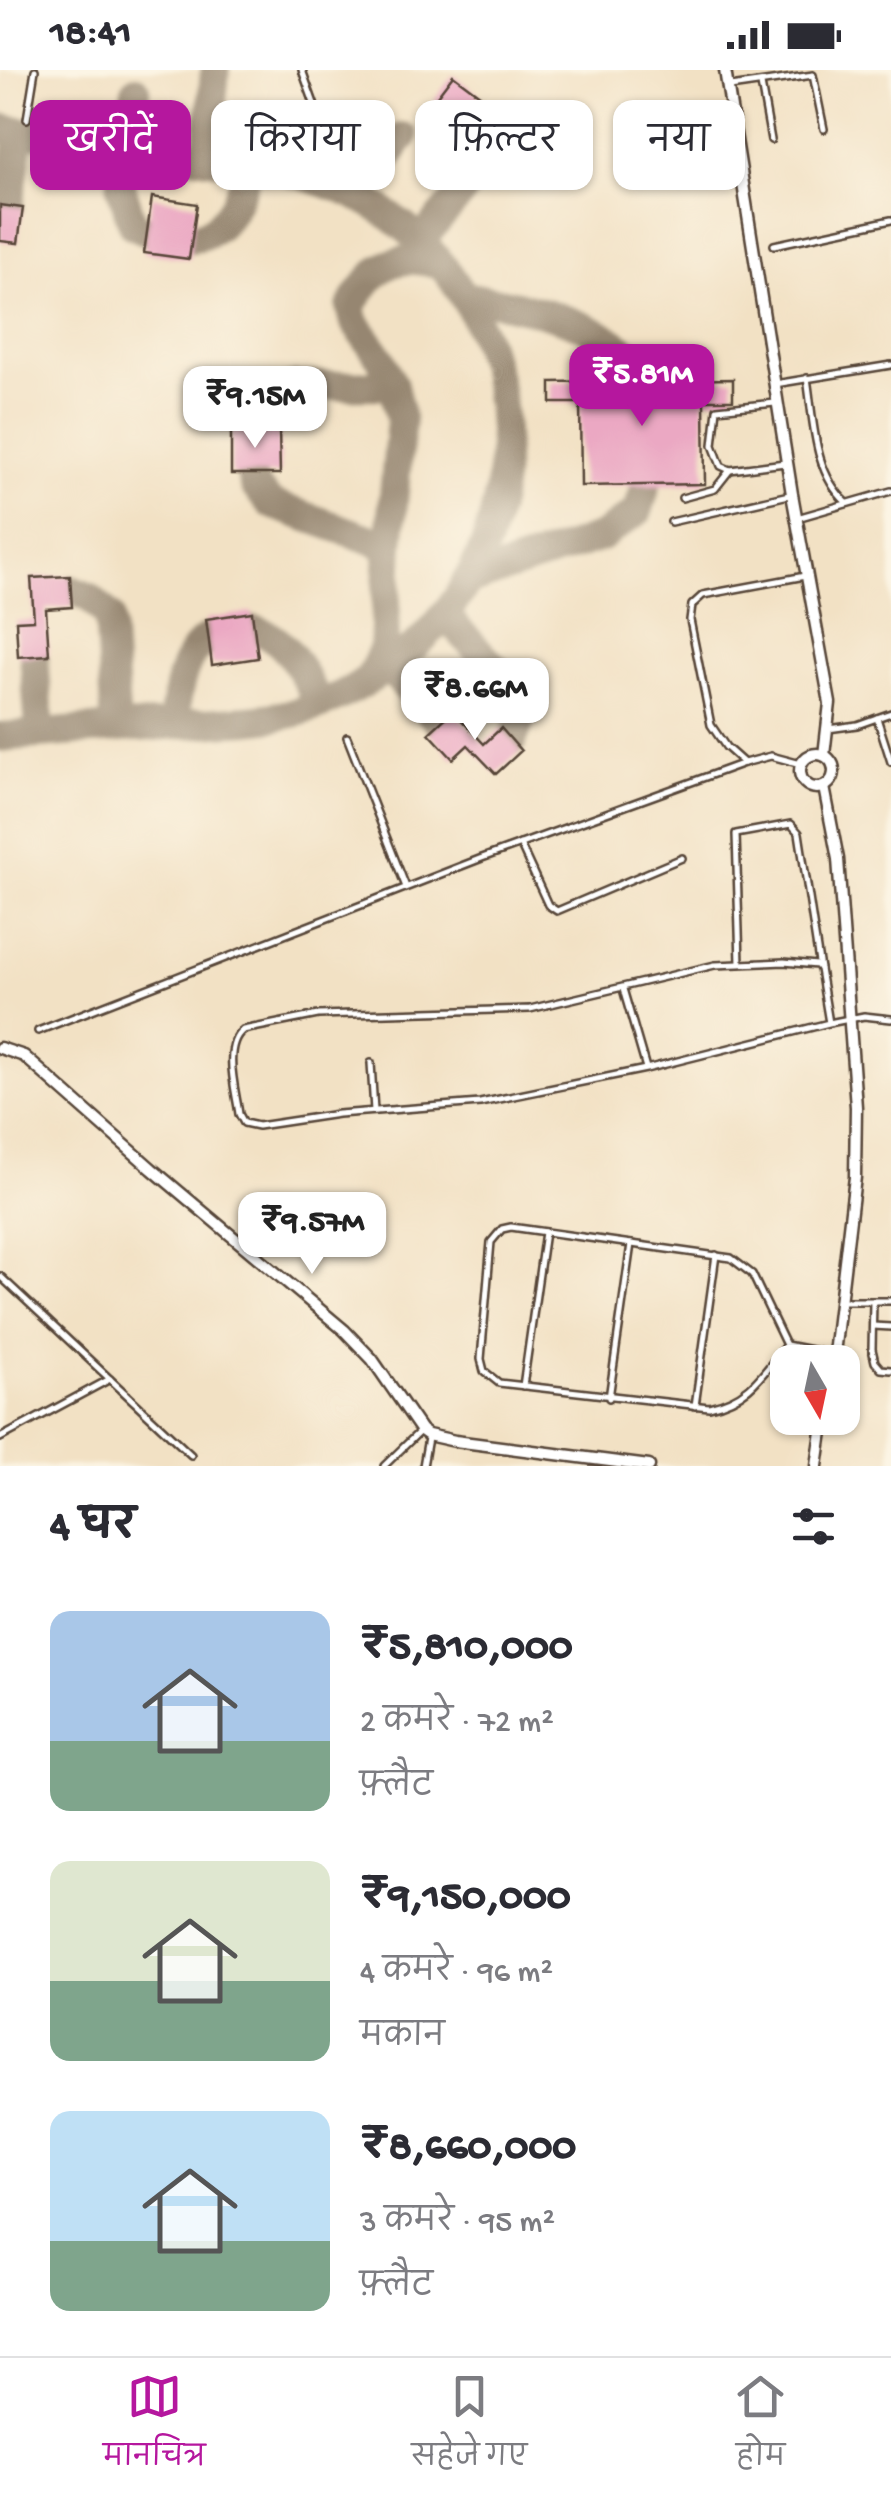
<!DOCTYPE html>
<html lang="hi">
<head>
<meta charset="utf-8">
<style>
	:root { --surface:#fff; --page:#f2f2f3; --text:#2b2b33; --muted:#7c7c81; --line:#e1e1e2; --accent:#b5179e }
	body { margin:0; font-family:"Gochi Hand","Playpen Sans Deva",sans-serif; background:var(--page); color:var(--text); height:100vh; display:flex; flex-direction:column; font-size:38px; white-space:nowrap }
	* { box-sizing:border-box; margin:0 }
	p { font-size:32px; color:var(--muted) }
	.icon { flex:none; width:55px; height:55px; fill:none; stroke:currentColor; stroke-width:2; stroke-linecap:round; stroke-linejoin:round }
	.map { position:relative; height:1396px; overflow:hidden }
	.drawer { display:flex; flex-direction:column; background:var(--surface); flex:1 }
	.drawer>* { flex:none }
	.banner { position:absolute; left:30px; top:30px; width:832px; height:90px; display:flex; gap:20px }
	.needle { width:65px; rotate:171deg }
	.buttons { position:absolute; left:770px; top:1275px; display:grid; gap:20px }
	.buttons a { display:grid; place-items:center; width:90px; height:90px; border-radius:20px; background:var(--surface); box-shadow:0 2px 8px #0004; font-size:50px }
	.price { position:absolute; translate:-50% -85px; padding:0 22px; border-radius:20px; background:#fff; color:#222; font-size:32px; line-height:65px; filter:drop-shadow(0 2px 5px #0008) }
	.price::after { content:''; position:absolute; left:50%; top:60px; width:30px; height:22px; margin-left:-15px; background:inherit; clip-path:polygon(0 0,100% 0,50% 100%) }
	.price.on { background:var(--accent); color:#fff }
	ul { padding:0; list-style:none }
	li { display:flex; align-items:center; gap:30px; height:250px; padding:0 50px }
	li span { display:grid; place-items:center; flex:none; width:280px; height:200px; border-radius:20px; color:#555 }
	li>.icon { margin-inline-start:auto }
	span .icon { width:120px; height:120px; fill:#fffc; stroke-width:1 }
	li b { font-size:42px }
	h2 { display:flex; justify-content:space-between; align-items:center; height:120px; padding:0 50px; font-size:42px }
	.tag { padding:0 35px; border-radius:20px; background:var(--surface); box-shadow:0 2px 8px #0004; font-size:35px; line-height:90px }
	.tag.on { background:var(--accent); color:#fff }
	.status { display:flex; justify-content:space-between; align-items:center; height:70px; padding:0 50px; background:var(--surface); direction:ltr }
	.status svg { height:28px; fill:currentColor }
	.menu { display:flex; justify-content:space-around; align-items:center; height:140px; border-top:2px solid var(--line); background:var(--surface); font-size:28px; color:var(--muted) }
	.menu a { display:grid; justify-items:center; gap:5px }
	.menu .on { color:var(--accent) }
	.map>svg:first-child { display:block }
</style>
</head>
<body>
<div class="status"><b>18:41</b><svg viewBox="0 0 49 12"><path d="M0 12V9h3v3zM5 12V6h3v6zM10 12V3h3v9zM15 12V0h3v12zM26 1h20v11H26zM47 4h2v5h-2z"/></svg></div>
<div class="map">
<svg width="891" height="1396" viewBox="0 0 891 1396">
	<rect width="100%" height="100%" fill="#fcf5e5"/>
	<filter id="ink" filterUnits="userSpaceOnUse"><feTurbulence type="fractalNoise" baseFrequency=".01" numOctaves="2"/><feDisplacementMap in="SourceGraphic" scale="20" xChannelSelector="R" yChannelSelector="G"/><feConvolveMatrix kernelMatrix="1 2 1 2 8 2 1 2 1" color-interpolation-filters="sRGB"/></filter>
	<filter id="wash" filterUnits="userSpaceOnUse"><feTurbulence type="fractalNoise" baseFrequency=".0048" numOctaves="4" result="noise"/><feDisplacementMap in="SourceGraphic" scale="40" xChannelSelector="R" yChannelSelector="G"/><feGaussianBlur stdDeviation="2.25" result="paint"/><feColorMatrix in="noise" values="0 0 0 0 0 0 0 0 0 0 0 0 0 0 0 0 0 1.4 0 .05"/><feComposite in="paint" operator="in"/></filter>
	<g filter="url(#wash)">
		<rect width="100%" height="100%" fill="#f2e1c4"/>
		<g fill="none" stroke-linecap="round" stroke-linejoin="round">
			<g stroke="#968671" stroke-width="30">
				<polyline points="136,20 121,117 133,155 147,161"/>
				<path d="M 0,58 C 62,67 124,76 187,85 C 244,94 302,99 355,125 C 502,198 547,394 457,528 C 425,576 374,612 322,634 C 278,652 228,651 181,654 C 120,658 60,662 0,667"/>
				<polyline points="207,88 215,0"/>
				<polyline points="358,127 403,67"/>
				<polyline points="9,136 20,61"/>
				<path d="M 192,168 C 227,162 241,126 249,94"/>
				<path d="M 418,173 C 440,148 482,106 488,73 C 491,58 481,48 472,38"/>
				<path d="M 464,227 C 510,231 634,257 644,311"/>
				<polyline points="249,358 252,339 263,329 296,316 393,315"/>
				<polyline points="251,404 254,415 271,434 389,476"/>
				<polyline points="466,512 601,467 638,441 646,415"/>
				<polyline points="71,520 89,527 109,546 116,658"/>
				<polyline points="444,545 518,622 523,643 512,671"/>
				<path d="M 254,560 C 289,567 304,606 319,635"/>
				<polyline points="34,586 40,660"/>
				<polyline points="387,597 440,653"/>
				<path d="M 370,607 L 384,578 L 389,476 L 401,350 L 393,315 L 381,289 L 355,253 L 351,237 C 374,197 393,182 439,194"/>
				<path d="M 173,654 C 177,625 181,585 208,568"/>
			</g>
		</g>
		<g id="blocks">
			<g fill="#eba8c3">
				<polygon points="453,5 481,26 462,51 434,30"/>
				<polygon points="152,127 197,134 189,189 144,183"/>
				<polygon points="0,135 23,138 18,173 0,171"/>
				<polygon points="733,309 733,330 704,330 705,414 581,416 580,333 551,333 551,312"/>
				<polygon points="279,358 280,404 231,404 231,359"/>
				<polygon points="70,506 72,537 46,539 49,585 18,587 16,551 34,550 31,508"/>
				<polygon points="252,542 258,588 212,595 206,549"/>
				<polygon points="453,641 484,674 501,658 521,681 496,704 468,675 453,689 429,663"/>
			</g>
		</g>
	</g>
	<g filter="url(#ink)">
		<use href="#blocks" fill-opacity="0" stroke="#564537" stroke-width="2.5"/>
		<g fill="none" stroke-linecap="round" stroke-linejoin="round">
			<defs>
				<g id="service">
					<polyline points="302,0 339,103"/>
					<polyline points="761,14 771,70"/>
					<polyline points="730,17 813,5 824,59"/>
					<polyline points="27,49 35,0"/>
					<polyline points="774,175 891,150"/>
					<path d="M 807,308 C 814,352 813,402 847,433"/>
					<polyline points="775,314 891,295"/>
					<polyline points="775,333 717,339 713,375 721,396 730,400 785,393"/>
					<polyline points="682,428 715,419 730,400"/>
					<polyline points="797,448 891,421"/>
					<polyline points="671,452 789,425"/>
					<polyline points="877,648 891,692"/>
					<polyline points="828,659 857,655 891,643"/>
					<polyline points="347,667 406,817"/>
					<polyline points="744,693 726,677 711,655 690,550 692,535 703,525 805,506"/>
					<polyline points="520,774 548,835 557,841 682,788"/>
					<polyline points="740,893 736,764 791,754 799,763 820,899"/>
					<polyline points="623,919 646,998"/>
					<path d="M 829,953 L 820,899 L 817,895 L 784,892 L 715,895 L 530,939 L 318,945 L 243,960 C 222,976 236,1021 239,1044 L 244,1053 L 258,1056 L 338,1044 L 480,1033 L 646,999 L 829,953 L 864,946 L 891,949"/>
					<polyline points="38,961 482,788 744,693 771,686 801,694"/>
					<polyline points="371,993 374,1041"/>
					<path d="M 511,1157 L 731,1188 L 752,1204 L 786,1275 C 761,1306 750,1328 709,1337 L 499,1313 L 484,1301 L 481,1289 L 491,1172 L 502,1159 Z"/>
					<polyline points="0,1206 191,1385"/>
					<polyline points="840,1231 891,1231"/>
					<polyline points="873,1231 872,1279 875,1292 881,1299 891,1300"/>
					<polyline points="873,1256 891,1257"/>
					<polyline points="786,1275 832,1284"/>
					<polyline points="523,1316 545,1162"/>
					<polyline points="609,1328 631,1174"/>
					<polyline points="695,1336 716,1185"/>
					<polyline points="0,1368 110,1309"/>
					<polyline points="384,1396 419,1362"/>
					<polyline points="423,1396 428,1368"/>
				</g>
				<g id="minor">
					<polyline points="725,0 792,424 830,633 824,685"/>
					<circle cx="817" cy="701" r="17"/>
					<polyline points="824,717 838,789 856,1037 855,1107 833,1292"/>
					<polyline points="0,978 24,986 152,1099 344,1260 372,1289 421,1360 428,1365 455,1371 649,1396"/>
					<polyline points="817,1396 824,1348"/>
				</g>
			</defs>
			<use href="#service" stroke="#564537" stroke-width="10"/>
			<use href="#minor" stroke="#564537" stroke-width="15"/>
			<use href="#service" stroke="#fff" stroke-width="5"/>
			<use href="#minor" stroke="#fff" stroke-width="10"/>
		</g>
	</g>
</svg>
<div class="buttons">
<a><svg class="needle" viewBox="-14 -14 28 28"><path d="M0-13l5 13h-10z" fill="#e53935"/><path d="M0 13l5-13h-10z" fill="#7c7c81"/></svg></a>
</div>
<b class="price on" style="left:642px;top:359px">₹5.81M</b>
<b class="price" style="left:255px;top:381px">₹9.15M</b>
<b class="price" style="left:475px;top:673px">₹8.66M</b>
<b class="price" style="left:312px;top:1207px">₹9.57M</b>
<div class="banner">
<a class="tag on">खरीदें</a>
<a class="tag">किराया</a>
<a class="tag">फ़िल्टर</a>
<a class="tag">नया</a>
</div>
</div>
<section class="drawer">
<h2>4 घर<svg class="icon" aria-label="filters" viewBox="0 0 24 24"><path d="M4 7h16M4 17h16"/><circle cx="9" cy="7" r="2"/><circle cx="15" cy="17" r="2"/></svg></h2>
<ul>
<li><span style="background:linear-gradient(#a9c7e8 65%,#7fa58c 0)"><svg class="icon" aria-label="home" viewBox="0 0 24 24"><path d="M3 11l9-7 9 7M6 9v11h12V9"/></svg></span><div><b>₹5,810,000</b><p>2 कमरे · 72 m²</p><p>फ़्लैट</p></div></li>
<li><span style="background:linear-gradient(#dfe7d0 60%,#7fa58c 0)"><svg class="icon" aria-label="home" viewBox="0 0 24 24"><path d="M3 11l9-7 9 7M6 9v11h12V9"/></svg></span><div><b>₹9,150,000</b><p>4 कमरे · 96 m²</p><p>मकान</p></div></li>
<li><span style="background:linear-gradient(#bfe0f5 65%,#7fa58c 0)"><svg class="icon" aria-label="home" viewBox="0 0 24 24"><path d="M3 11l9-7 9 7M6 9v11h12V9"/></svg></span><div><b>₹8,660,000</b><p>3 कमरे · 95 m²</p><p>फ़्लैट</p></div></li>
</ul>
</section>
<nav class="menu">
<a class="on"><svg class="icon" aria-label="map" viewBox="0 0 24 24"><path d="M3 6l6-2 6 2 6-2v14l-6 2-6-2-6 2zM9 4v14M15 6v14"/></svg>मानचित्र</a>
<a><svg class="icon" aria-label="saved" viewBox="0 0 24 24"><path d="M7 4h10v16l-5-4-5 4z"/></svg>सहेजे गए</a>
<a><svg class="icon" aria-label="home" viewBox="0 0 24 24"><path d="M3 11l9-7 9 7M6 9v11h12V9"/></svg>होम</a>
</nav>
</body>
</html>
